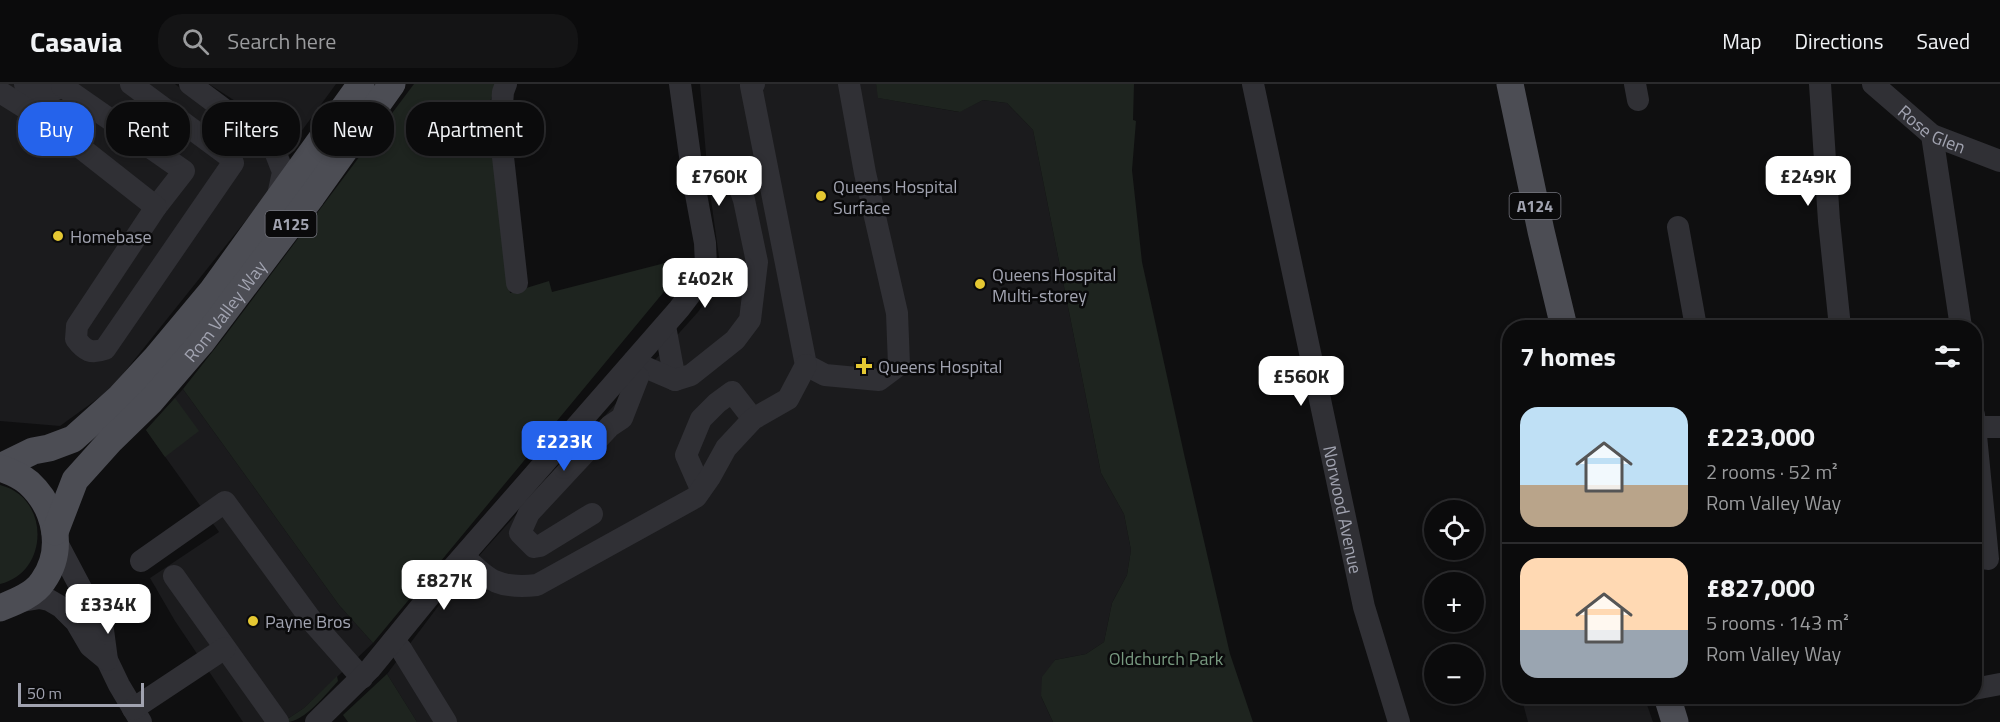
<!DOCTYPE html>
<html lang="en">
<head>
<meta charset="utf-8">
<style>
	:root { --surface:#0b0b0c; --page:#141415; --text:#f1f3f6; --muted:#9a9b9d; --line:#2b2b2d; --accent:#2563eb }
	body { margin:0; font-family:"Titillium Web",sans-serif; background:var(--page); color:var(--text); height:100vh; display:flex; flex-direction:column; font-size:22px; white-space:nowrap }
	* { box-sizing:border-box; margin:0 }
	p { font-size:20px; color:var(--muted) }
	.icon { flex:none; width:33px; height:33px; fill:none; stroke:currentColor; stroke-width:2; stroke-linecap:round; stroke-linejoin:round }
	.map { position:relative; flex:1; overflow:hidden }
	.drawer { position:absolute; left:1502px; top:236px; width:480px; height:384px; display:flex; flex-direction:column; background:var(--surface); border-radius:24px; box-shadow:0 3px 9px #0003,0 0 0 2px var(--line) }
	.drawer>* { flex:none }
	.hud { position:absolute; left:18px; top:18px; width:570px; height:54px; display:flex; gap:12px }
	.tools { position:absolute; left:1424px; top:416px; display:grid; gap:12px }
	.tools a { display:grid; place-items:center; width:60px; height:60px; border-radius:50%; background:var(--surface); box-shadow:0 3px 9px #0003,0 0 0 2px var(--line); font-size:30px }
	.scale { position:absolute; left:18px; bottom:15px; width:126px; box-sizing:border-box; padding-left:6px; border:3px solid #a1a3b0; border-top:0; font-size:16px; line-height:21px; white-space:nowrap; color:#a1a3b0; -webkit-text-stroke:4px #0a0a0b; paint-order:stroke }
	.price { position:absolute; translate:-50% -51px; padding:0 14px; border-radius:12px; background:#fff; color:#222; font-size:20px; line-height:39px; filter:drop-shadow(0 2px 3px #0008) }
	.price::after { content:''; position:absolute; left:50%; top:36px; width:18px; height:14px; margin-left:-9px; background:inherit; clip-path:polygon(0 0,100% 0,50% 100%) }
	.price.active { background:var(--accent); color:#fff }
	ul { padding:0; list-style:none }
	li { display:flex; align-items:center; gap:18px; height:150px; padding:0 18px }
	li+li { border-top:2px solid var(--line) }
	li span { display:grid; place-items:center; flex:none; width:168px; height:120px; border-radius:18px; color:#555 }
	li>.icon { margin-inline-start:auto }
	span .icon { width:72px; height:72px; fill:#fffc; stroke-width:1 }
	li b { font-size:26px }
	h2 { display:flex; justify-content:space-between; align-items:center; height:72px; padding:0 18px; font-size:26px }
	.pill { padding:0 21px; border-radius:24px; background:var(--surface); box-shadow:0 3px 9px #0003,0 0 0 2px var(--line); font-size:21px; line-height:54px }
	.pill.active { background:var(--accent); color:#fff }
	header { display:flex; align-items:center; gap:36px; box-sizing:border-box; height:84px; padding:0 30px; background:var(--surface); border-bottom:2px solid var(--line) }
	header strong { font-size:28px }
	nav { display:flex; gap:33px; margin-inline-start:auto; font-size:21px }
	.search { width:420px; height:54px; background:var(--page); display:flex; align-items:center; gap:15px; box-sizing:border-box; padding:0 21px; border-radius:24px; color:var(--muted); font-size:22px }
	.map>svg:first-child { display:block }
</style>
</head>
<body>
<header>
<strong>Casavia</strong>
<div class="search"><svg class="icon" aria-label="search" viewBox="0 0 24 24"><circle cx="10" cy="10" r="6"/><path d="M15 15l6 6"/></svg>Search here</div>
<nav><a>Map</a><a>Directions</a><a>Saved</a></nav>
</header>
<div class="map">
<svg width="2000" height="638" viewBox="0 0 2000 638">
	<rect width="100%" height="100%" fill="#0f0f10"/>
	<g fill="#1b1b1d">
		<polygon points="0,0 175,0 267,72 275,100 111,305 60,342 0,337"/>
		<polygon points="209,0 336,0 295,56"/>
		<polygon points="700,0 876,0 879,14 959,28 983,16 1007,19 1033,46 1101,389 1124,430 1131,466 1127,491 1112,519 1104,558 1086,570 1055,576 1041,612 1053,638 417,638 387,590 452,504 486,464 698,228 711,210 720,180 708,94"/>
		<polygon points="183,305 339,521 373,559 304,624 283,638 243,638 175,537 150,494 219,448 146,346"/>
		<polygon points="1521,612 1644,612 1653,638 1528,638"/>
	</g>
	<g fill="#1e241f">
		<polygon points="414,0 496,0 490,18 510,209 549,197 552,208 669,178 672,198 373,559 339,521 183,305 224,253"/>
		<polygon points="876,0 1134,0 1133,36 1136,37 1132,86 1142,178 1184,370 1230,570 1253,638 1053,638 1041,612 1042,593 1055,576 1086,570 1104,558 1112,519 1127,491 1131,466 1124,430 1101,389 1033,46 1007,19 983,16 960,28 878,14"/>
		<polygon points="175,314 199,347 165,373 146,346"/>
		<path d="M 0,401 C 50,413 50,488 0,500 Z"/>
		<polygon points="387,590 417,638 348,638 343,631"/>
		<path d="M 337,592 L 338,597 C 327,609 304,638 287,638 L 286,636 L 304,624 Z"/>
	</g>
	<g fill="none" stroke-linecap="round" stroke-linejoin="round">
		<g stroke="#303035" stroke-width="22">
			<path d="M 25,0 C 38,12 50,11 63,0"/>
			<polyline points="190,0 273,62 283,88 277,116"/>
			<polyline points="506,0 503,8 500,46 517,199"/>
			<polyline points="754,0 751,2 806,281 825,291 879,296 899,281 897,229 865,89 849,0"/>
			<path id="s1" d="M 1253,0 L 1364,523 L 1399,638"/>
			<polyline points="1635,0 1638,16"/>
			<polyline points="1820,0 1829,137 1840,243"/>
			<path id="s2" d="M 1873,0 L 1932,51 L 2000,77"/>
			<polyline points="62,2 184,87 156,123"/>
			<path d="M 0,8 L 48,38 L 156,123 L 77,242 L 76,255 C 85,267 91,270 105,265 L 233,79 L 231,74 L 131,0"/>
			<polyline points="1932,51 1961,243"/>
			<polyline points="1678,143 1696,243"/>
			<polyline points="665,242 675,296"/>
			<polyline points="633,278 675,296 691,291 735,256 750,236 757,178 744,116 736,92 717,88 693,94"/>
			<polyline points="1974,331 1988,475"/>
			<polyline points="1974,343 2000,343"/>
			<polyline points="701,405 686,371 701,335 717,319 732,308 753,335"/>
			<polyline points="592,430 540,462 534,463 520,449 529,429 610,342 622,334 638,293 628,284"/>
			<polyline points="56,457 103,546 107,576 119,601 141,638"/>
			<path d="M 464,472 C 489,498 501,505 537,501 L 696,413 L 710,393 L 726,364 L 753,335 L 788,315 L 806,281"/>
			<polyline points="141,477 225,418 315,541 362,594"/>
			<polyline points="174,492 278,638"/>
			<polyline points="16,518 40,514 49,516 61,523 76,538 90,562 107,576"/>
			<polyline points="393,557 401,565 446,638"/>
			<polyline points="1974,605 2000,600"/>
			<polyline points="133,625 225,564"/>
			<polyline points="316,638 370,585 450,487 679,225 698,200 706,182 705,159 693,94 680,0"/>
		</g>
		<g stroke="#4c4d54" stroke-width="27">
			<polyline points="1510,0 1541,147 1564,243"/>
			<polyline points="0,383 33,367 49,364 73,355 120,313 156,274 212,207 361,0"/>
			<path d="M 0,384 C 9,387 21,392 29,399 C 56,424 65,466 43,497 C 34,511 15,518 0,524"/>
			<path id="s3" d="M 55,448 L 75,396 L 111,356 L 151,317 L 201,259 L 312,112 L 392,0"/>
			<polyline points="1667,612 1675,638"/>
		</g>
	</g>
	<g fill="#e5c832" stroke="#0a0a0b" stroke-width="2">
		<circle cx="821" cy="112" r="6"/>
		<circle cx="58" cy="152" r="6"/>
		<circle cx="980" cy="200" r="6"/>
		<path d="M861 273h6v6h6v6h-6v6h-6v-6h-6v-6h6z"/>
		<circle cx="253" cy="537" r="6"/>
	</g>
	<g text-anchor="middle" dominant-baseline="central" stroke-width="5" stroke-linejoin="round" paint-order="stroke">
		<g fill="#0a0a0b" stroke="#74757e" stroke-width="1.5">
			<rect x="1509.5" y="109" width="51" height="26" rx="4.5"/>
			<rect x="265.5" y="127" width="51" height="26" rx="4.5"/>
		</g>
		<g font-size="16" font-weight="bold" fill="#a1a3b0">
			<text x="1535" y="122">A124</text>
			<text x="291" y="140">A125</text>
		</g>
		<g font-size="18" fill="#a1a3b0" stroke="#0a0a0b">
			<text stroke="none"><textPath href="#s2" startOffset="75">Rose Glen</textPath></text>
			<text stroke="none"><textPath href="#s3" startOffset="282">Rom Valley Way</textPath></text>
			<text stroke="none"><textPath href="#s1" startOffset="435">Norwood Avenue</textPath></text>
		</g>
		<g font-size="18" fill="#a1a3b0" stroke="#0a0a0b" text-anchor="start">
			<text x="833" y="102">Queens Hospital<tspan x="833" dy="21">Surface</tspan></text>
			<text x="70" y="152">Homebase</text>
			<text x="992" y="190">Queens Hospital<tspan x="992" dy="21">Multi-storey</tspan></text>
			<text x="878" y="282">Queens Hospital</text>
			<text x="265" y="537">Payne Bros</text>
		</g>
		<g font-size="18" fill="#789a80" stroke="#0a0a0b">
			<text x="1166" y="574">Oldchurch Park</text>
		</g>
	</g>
</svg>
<div class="tools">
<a><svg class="icon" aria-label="locate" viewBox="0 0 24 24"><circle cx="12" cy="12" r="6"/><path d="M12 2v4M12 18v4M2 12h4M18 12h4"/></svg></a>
<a>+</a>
<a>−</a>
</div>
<div class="scale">50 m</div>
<b class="price" style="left:719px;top:123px">£760K</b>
<b class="price" style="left:1808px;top:123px">£249K</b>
<b class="price" style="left:705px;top:225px">£402K</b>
<b class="price" style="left:1301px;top:323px">£560K</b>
<b class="price active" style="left:564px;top:388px">£223K</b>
<b class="price" style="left:444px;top:527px">£827K</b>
<b class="price" style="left:108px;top:551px">£334K</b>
<div class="hud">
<a class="pill active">Buy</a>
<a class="pill">Rent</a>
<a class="pill">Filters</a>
<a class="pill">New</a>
<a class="pill">Apartment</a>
</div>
<section class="drawer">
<h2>7 homes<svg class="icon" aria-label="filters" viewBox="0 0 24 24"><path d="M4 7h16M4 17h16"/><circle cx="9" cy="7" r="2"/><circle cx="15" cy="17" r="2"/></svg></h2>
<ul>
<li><span style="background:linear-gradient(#bfe0f5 65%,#b9a48a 0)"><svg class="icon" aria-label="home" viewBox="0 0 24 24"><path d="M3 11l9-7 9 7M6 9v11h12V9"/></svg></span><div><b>£223,000</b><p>2 rooms · 52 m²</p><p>Rom Valley Way</p></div></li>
<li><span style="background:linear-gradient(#ffd9b3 60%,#9aa5b1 0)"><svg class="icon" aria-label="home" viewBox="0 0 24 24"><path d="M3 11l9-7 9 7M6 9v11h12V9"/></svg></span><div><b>£827,000</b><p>5 rooms · 143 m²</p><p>Rom Valley Way</p></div></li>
</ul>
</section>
</div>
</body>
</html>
